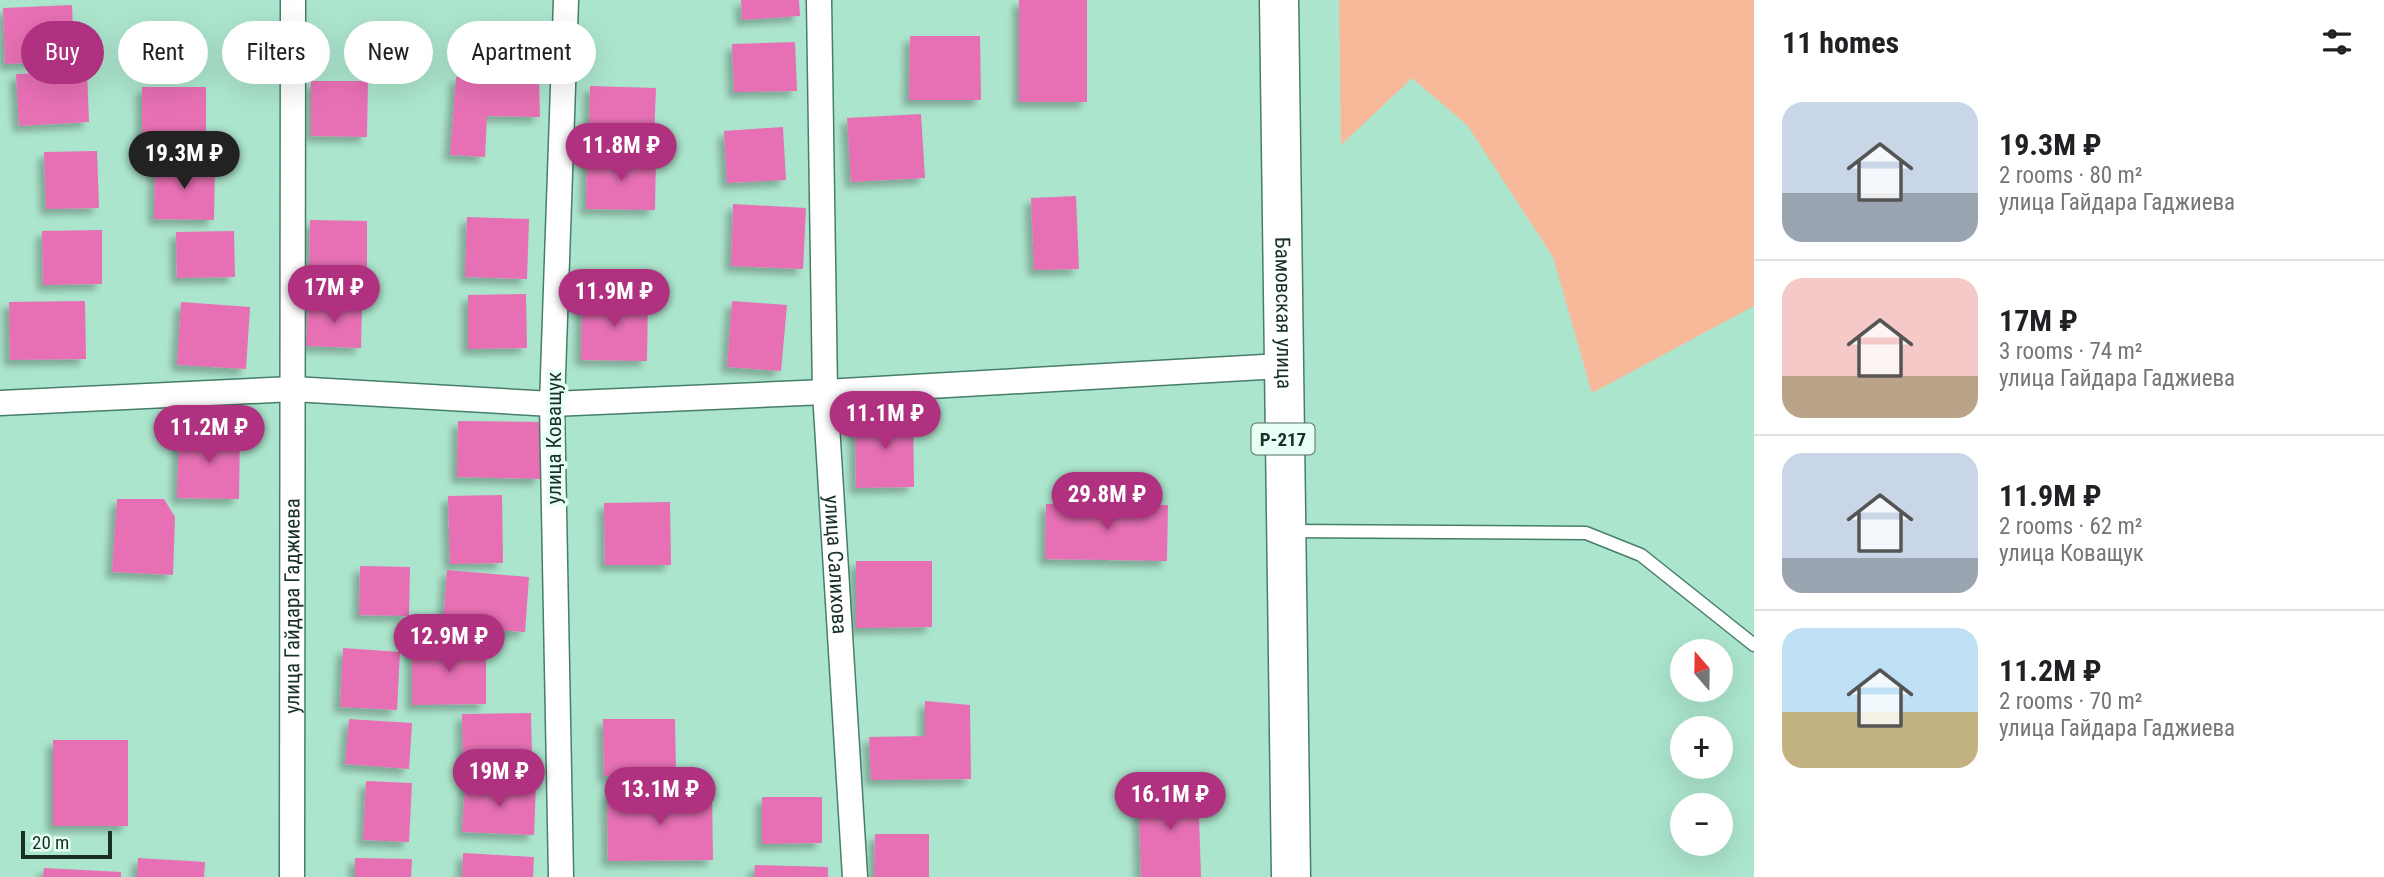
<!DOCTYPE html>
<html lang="en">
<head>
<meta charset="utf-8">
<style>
	:root { --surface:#fff; --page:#f6f6f6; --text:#202124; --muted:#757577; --line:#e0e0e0; --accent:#af317f }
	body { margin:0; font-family:"Roboto Condensed",sans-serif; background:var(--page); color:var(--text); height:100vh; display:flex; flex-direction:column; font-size:26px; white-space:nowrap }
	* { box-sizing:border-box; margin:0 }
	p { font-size:23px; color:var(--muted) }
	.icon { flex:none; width:38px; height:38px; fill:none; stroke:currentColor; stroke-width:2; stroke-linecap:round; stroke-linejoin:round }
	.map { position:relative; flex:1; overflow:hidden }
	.drawer { display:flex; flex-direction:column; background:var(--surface); width:630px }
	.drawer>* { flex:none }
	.banner { position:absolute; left:21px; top:21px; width:665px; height:63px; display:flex; gap:14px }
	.needle { width:46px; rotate:340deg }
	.controls { position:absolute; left:1670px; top:639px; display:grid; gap:14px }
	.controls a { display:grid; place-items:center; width:63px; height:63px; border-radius:50%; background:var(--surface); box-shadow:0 7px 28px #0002; font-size:35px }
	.scale { position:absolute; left:21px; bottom:18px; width:91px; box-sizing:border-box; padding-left:7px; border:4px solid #193027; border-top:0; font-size:19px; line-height:24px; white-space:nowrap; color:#193027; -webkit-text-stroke:5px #e7fef4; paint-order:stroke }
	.price { position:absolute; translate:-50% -60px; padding:0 16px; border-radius:24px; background:var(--accent); color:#fff; font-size:23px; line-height:46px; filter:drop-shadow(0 2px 4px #0008) }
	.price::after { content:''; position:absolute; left:50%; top:42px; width:21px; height:16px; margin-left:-10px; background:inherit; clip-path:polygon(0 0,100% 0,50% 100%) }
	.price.active { background:#222; color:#fff }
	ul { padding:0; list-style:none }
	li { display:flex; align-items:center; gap:21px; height:175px; padding:0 28px }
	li+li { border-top:2px solid var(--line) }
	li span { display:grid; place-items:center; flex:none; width:196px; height:140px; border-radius:21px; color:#555 }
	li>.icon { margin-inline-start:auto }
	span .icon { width:84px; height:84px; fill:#fffc; stroke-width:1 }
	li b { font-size:30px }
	h2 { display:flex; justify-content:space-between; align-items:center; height:84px; padding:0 28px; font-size:30px }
	.tag { padding:0 24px; border-radius:32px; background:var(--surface); box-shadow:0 7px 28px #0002; font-size:24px; line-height:63px }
	.tag.active { background:var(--accent); color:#fff }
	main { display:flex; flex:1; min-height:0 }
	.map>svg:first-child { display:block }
</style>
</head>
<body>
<main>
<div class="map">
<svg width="1754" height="877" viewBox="0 0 1754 877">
	<defs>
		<filter id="shadow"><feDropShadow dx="-6" dy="6" stdDeviation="3.5" flood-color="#0004"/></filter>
	</defs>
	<rect width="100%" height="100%" fill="#ace5cd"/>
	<polygon fill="#f8b99a" points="1339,0 1754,0 1754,306 1592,393 1553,257 1468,126 1412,78 1341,145"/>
	<g fill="#e770b4" filter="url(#shadow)">
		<polygon points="741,0 799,0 800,16 742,20"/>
		<rect x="1019" y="0" width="68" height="102"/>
		<polygon points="72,5 74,61 5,64 3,8"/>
		<polygon points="910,36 980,36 981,100 909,100"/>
		<polygon points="795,42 797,91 734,92 732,44"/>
		<polygon points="87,71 89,122 19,126 16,74"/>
		<polygon points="456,77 539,78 540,117 487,116 485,157 450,155"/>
		<polygon points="311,81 368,81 367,137 311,136"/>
		<polygon points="590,86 656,88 654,138 589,136"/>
		<rect x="142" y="87" width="64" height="62"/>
		<polygon points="921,114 925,178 851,182 847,118"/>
		<polygon points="783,127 786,180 727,183 724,131"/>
		<polygon points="97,151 99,208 46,209 44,152"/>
		<polygon points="587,156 656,158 655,210 586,209"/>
		<polygon points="155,162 215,164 214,220 154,219"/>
		<polygon points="1076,196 1079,269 1034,270 1031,198"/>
		<polygon points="733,204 806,208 803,269 731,266"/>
		<polygon points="467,217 529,219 527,279 465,277"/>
		<polygon points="310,220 367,221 367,275 309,274"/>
		<polygon points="102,230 102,284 43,285 42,231"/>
		<polygon points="234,231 235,277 177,278 176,232"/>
		<polygon points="526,294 527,348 468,349 468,295"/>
		<polygon points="582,296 648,298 647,361 581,360"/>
		<polygon points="85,301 86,359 10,360 9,302"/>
		<polygon points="308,301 362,303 361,348 306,346"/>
		<polygon points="732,301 787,305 781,371 727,367"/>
		<polygon points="181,302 250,307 246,369 177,365"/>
		<polygon points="913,414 914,487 856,488 855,415"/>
		<polygon points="458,421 543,422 541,479 457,477"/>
		<polygon points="179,430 240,431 239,499 177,498"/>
		<polygon points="502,495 503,563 450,564 448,496"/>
		<polygon points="117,499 164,499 175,517 173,575 112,572"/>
		<polygon points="670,502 671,565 605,565 604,503"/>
		<polygon points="1046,504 1168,505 1167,561 1045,559"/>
		<polygon points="856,561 932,561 932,627 856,628"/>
		<polygon points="360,566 410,567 409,616 359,615"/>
		<polygon points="447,570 529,577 525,632 443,626"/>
		<polygon points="486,643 486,704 412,705 412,644"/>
		<polygon points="343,648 400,652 397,710 340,707"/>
		<polygon points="925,701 970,705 971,779 871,780 869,737 925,736"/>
		<polygon points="531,713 532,760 463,761 462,714"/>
		<polygon points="349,719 412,723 409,769 345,764"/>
		<polygon points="603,719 675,719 676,775 604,776"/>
		<rect x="53" y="740" width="75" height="86"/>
		<polygon points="366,781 412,783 409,842 363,840"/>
		<polygon points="465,782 536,785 534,835 462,832"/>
		<polygon points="1198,786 1201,877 1141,877 1138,788"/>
		<polygon points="712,792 713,860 608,861 607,793"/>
		<polygon points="762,797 822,797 822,843 762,844"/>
		<polygon points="875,834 929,834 929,877 874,877"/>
		<polygon points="463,853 534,857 533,877 462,877"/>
		<polygon points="138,858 205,862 204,877 137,877"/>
		<polygon points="355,858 412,859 411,877 355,877"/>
		<polygon points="755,865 828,867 828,877 754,877"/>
		<polygon points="44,868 121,872 121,877 43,877"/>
	</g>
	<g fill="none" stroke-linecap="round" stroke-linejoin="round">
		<defs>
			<polyline id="service" points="1289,531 1586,533 1641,555 1754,645"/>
			<g id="minor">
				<path id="s1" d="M 819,0 L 825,392 L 855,877"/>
				<polyline points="0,403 293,389 552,404 825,392 1282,366"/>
				<path id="s2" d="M 292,877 L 293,0"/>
				<polyline points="561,877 552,404 566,0"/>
			</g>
			<g id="trunk">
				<path id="s3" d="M 1279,0 L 1291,877"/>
			</g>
		</defs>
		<use href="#service" stroke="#477e69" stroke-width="15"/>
		<use href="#minor" stroke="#477e69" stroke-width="27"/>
		<use href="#trunk" stroke="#477e69" stroke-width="41"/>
		<use href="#service" stroke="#fff" stroke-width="12"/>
		<use href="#minor" stroke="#fff" stroke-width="24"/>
		<use href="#trunk" stroke="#fff" stroke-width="38"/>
	</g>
	<g text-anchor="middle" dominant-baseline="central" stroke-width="7" stroke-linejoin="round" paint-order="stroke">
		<rect fill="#e7fef4" stroke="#576e64" stroke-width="2" x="1251.5" y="423.5" width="63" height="31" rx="5"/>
		<g font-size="19" font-weight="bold" fill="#193027">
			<text x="1283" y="439">Р-217</text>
		</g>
		<g font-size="21" fill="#193027" stroke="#e7fef4">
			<text stroke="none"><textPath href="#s3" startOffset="313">Бамовская улица</textPath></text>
			<text transform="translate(554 438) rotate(-90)">улица Коващук</text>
			<text stroke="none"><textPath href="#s1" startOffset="565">улица Салихова</textPath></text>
			<text stroke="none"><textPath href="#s2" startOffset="271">улица Гайдара Гаджиева</textPath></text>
		</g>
	</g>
</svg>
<div class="controls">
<a><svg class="needle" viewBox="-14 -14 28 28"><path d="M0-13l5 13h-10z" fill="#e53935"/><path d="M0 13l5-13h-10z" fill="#757577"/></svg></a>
<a>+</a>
<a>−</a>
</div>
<div class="scale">20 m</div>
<b class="price" style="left:621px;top:183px">11.8M ₽</b>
<b class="price active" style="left:184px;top:191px">19.3M ₽</b>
<b class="price" style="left:334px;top:325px">17M ₽</b>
<b class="price" style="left:614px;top:329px">11.9M ₽</b>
<b class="price" style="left:885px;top:451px">11.1M ₽</b>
<b class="price" style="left:209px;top:465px">11.2M ₽</b>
<b class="price" style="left:1107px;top:532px">29.8M ₽</b>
<b class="price" style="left:449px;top:674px">12.9M ₽</b>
<b class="price" style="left:499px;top:809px">19M ₽</b>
<b class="price" style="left:660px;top:827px">13.1M ₽</b>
<b class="price" style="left:1170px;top:832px">16.1M ₽</b>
<div class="banner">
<a class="tag active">Buy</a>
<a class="tag">Rent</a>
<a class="tag">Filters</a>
<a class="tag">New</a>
<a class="tag">Apartment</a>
</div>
</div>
<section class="drawer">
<h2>11 homes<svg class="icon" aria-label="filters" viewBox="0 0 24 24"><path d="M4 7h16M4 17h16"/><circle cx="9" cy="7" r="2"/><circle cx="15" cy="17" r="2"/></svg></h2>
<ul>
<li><span style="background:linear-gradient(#c9d6e8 65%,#9aa5b1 0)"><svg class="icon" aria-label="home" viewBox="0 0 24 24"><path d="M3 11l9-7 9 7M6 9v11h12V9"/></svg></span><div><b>19.3M ₽</b><p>2 rooms · 80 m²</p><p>улица Гайдара Гаджиева</p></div></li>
<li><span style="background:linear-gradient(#f6c9c9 70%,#b9a48a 0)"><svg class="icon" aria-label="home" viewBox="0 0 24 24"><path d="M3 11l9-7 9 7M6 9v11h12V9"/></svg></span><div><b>17M ₽</b><p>3 rooms · 74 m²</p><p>улица Гайдара Гаджиева</p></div></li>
<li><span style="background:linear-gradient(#c9d6e8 75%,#9aa5b1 0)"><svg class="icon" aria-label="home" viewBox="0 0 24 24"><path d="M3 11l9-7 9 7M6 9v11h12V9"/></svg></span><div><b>11.9M ₽</b><p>2 rooms · 62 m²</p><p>улица Коващук</p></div></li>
<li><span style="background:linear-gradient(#bfe0f5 60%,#c2b280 0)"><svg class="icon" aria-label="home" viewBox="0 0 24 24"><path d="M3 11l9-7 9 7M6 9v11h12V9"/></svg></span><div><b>11.2M ₽</b><p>2 rooms · 70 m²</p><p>улица Гайдара Гаджиева</p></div></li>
</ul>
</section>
</main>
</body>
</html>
